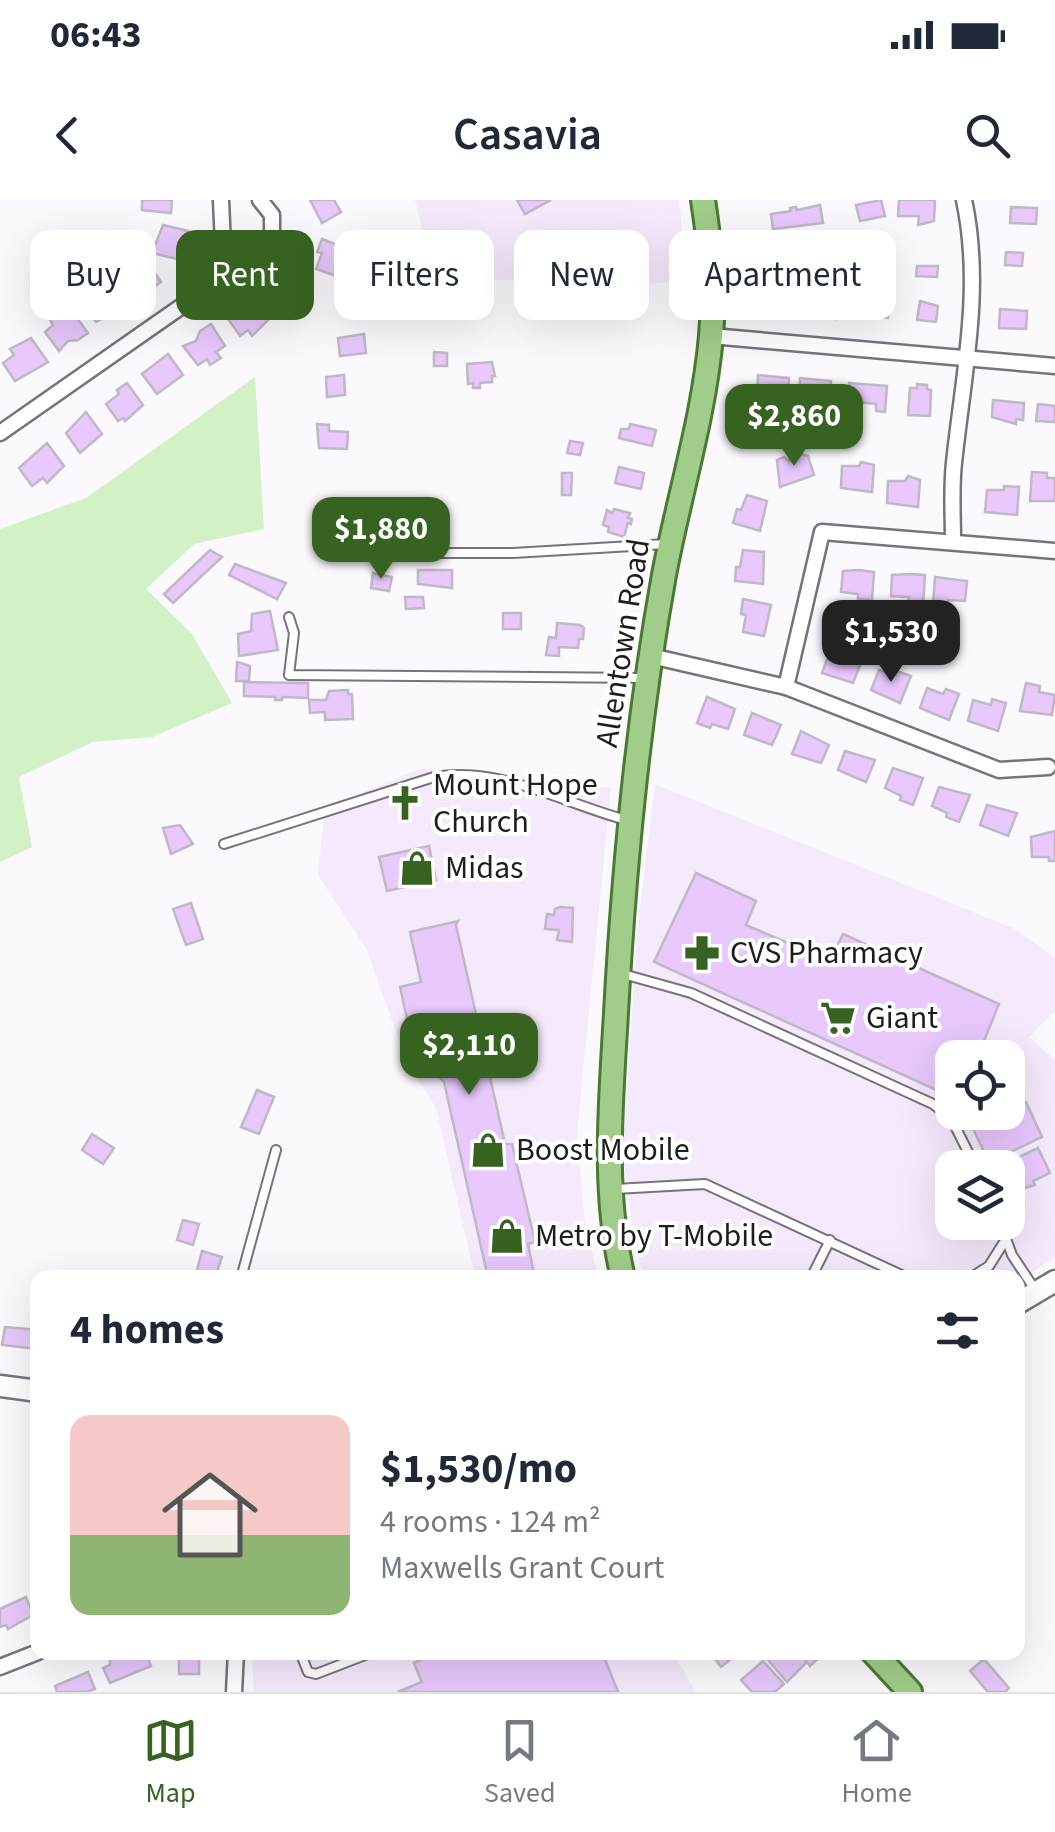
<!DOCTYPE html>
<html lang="en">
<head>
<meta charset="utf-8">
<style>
	:root { --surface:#fff; --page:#f6f6f7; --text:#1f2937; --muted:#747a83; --line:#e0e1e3; --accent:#376321 }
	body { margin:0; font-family:"Source Sans 3",sans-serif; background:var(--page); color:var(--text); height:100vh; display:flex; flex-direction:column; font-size:38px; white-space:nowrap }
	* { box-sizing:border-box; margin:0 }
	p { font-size:32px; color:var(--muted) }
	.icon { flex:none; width:55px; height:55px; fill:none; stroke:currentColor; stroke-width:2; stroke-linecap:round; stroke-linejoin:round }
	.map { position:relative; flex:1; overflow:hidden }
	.details { position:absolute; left:30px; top:1070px; width:995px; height:390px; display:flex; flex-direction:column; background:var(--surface); border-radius:20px; box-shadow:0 10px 40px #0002 }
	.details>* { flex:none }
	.guide { position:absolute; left:30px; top:30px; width:995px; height:90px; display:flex; gap:20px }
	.controls { position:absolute; left:935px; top:840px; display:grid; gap:20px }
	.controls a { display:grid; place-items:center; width:90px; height:90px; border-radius:20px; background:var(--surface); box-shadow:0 10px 40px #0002; font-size:50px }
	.price { position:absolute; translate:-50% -85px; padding:0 22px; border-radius:20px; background:var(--accent); color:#fff; font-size:32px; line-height:65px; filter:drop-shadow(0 2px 5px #0008) }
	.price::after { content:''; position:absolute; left:50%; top:60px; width:30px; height:22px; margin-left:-15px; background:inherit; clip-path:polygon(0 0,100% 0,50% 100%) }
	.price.current { background:#222; color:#fff }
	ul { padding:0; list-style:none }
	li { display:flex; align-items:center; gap:30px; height:250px; padding:0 40px }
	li+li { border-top:2px solid var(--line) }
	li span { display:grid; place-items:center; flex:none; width:280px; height:200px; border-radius:20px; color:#555 }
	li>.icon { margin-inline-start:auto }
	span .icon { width:120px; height:120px; fill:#fffc; stroke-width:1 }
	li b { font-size:42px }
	h2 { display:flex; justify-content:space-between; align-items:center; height:120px; padding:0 40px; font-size:42px }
	.chip { padding:0 35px; border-radius:20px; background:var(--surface); box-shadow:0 10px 40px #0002; font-size:35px; line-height:90px }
	.chip.current { background:var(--accent); color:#fff }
	.status { display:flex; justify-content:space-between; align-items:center; height:70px; padding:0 50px; background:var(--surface); direction:ltr }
	.status svg { height:28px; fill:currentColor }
	header { display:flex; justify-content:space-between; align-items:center; height:130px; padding:0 40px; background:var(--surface); font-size:45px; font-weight:600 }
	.tab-bar { display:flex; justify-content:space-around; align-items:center; height:140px; border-top:2px solid var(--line); background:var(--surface); font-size:28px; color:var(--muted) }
	.tab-bar a { display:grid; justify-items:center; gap:5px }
	.tab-bar .current { color:var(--accent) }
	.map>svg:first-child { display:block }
</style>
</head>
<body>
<div class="status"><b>06:43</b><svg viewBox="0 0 49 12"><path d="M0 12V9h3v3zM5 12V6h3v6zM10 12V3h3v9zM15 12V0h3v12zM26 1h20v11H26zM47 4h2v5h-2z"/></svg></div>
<header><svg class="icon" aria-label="back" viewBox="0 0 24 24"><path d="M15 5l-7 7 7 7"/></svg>Casavia<svg class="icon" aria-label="search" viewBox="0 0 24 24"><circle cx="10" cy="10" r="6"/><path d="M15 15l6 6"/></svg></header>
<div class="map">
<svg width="1055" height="1492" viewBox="0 0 1055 1492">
	<rect width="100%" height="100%" fill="#fbf8fe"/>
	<g fill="#f5eafc" fill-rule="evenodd">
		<polygon points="415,0 679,0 688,83 435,79"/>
		<polygon points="420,569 611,588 577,934 585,1021 598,1077 475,1077 436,908 407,862 366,748 318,675 325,608"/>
		<path d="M 655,584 L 1015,729 L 1055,758 L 1055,811 L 1029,837 L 1055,860 L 1055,1058 L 1018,1081 L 1018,1078 L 645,1078 L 635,1049 L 623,952 L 637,733 ZM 952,858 L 1008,858 L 1008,912 L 952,912 ZM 952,968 L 1008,968 L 1008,1022 L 952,1022 Z"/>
		<polygon points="252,1453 674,1453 695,1492 254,1492"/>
	</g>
	<polygon fill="#d2f2c5" points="255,177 264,329 194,344 146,389 192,434 232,503 152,537 93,542 19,577 32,647 0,662 0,329 86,298"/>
	<g fill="#e8c8fd" stroke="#bfb9c4" stroke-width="2.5">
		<polygon points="142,0 172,0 171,13 142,10"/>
		<polygon points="334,0 341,12 322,23 310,0"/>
		<polygon points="517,0 551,0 525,14"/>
		<polygon points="881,0 885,16 860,21 856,5"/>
		<polygon points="899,0 935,0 934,21 918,25 919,16 898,16"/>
		<polygon points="820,5 823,23 773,29 771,14 791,11 790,8 796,7 797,10"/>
		<polygon points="1011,7 1037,8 1036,24 1010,23"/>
		<polygon points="163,25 188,31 177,59 152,53"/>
		<polygon points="322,39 347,49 343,60 348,62 339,77 316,69 322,53 317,52"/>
		<polygon points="1006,52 1023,53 1022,66 1005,65"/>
		<polygon points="146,60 161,82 151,89 148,85 136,95 124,79"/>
		<polygon points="917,66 938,66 937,77 916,76"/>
		<polygon points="291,68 307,91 297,98 301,103 284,110 270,90"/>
		<polygon points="803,84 816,85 816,93 838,95 836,119 806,117 808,94 802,94"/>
		<polygon points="111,85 126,106 96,122 84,105"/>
		<polygon points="768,89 796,91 795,111 776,112 776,109 767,109"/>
		<polygon points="865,91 874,92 874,99 889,100 888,118 861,116"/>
		<polygon points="252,95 269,119 252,136 248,130 240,136 228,119"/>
		<polygon points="920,101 938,106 936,122 917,120"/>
		<polygon points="70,109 88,133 78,140 68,141 59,151 45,132 53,125 50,120"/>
		<polygon points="1000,109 1027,111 1026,129 999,128"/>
		<polygon points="211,124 225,146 216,152 221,158 210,165 207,159 198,165 183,146 196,141 200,131"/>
		<polygon points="364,134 366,153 340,156 338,138"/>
		<polygon points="31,138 48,162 15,181 3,163 14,155 10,149"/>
		<polygon points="434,152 447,153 447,166 434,166"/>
		<polygon points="168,154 183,175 157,194 142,174"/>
		<polygon points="492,162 495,176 492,176 492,182 480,183 480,188 473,188 473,183 468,184 467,164"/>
		<polygon points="344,175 345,195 327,197 326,177"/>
		<polygon points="758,175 789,178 788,197 757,194"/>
		<polygon points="800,178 831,181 829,200 799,198"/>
		<polygon points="127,183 143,205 125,221 123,218 118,221 106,204 119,194 117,190"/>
		<polygon points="849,183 887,186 885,212 876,211 876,204 847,201"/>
		<polygon points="917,184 927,185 927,189 931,190 930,216 908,215 910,188 917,188"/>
		<polygon points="993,200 1024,203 1023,220 1016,219 1016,224 992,217"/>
		<polygon points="1038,204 1055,206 1055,222 1036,221"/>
		<polygon points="86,212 102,234 80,253 66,233"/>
		<polygon points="317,224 329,225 329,231 348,232 347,249 319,248"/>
		<polygon points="630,224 656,230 652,246 619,238 621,229 629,229"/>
		<polygon points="570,241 583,243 580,255 567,253"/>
		<polygon points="47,243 64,266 47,283 43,278 32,286 19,268"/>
		<polygon points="800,254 808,256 814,275 780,287 777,260 784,257 789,261 790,257"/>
		<polygon points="861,262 874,265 872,292 841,288 842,266 859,266"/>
		<polygon points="619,267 644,273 641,289 615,283"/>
		<polygon points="1032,272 1047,273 1047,278 1055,278 1055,301 1030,301"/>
		<polygon points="562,273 572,273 571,295 562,295"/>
		<polygon points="908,276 920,280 918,307 887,303 888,281 905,281"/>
		<polygon points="1004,286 1019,287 1017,315 985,312 987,290 1004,290"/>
		<polygon points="747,295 767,301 760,331 733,323 737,309 741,310"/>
		<polygon points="614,309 630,313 628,318 632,319 631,324 628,323 624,337 608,332 609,327 603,325 607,310 612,313"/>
		<polygon points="210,350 222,357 173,403 164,394"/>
		<polygon points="743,350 764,352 763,384 735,381 736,367 740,367"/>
		<polygon points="235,364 286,383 277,399 229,375"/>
		<polygon points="418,370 452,370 452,388 418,384"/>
		<polygon points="859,370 874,372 872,400 858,399 858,394 841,392 843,371"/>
		<polygon points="373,373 392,377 389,391 371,388"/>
		<polygon points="910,374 925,375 923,404 908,403 909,397 891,396 892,375"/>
		<polygon points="935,377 967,381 965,401 948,400 947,406 933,405"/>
		<polygon points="405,397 423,397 424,408 406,409"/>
		<polygon points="743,399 771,405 764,436 743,432 746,415 741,414"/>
		<polygon points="270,411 278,450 239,456 238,434 251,431 252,414"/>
		<rect x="503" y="413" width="18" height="16"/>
		<polygon points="557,423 580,425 584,428 583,439 579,439 578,448 559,447 559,456 546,455 549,437 556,438"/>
		<polygon points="832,446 846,451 844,456 861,463 853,483 822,473"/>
		<polygon points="237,462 250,466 249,481 236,481"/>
		<polygon points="879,470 896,475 897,471 911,476 900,503 871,490"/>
		<polygon points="244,482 308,483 308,498 282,497 282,500 275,500 275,497 244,496"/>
		<polygon points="1026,483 1040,486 1039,492 1055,495 1052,515 1020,511"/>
		<polygon points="927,488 943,494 946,489 959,494 949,520 920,508"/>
		<polygon points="348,490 348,494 352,494 353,519 325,520 325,512 310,513 309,500 326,500 329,491"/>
		<polygon points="707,497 735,509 728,529 712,524 710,528 697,523"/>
		<polygon points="992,499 1006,503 998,531 968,521 973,500 991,505"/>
		<polygon points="752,513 781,525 772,545 744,535"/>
		<polygon points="801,531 829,545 821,563 792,554"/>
		<polygon points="845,551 875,560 866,582 838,570"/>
		<polygon points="893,568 923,578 913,605 900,600 901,596 885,588"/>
		<polygon points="939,587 970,595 959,622 946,617 947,613 932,606"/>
		<polygon points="987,605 1017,613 1008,636 980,625"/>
		<polygon points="180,625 193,644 171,654 163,628"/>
		<polygon points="1055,631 1055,661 1049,661 1049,657 1032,657 1031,637"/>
		<polygon points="429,646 436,680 387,691 379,657"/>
		<polygon points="696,673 756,701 746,725 830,761 843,734 999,804 977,858 952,858 952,897 654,762"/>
		<polygon points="191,703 203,739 186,745 173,709"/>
		<polygon points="560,707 573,708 572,742 557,740 559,730 545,729 547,714 554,715 555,709"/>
		<polygon points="458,721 456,725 505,944 512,944 535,1042 528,1044 535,1078 488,1078 444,882 414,851 400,787 421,782 410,732"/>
		<polygon points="1008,884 1019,905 1026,902 1042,937 989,962 965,912 1008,912"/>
		<polygon points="257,890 274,897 259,934 241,927"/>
		<polygon points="92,934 114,948 103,964 82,950"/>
		<polygon points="1038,948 1050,973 1033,981 1035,985 1008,993 1008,968 996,968"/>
		<polygon points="183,1020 199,1024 193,1045 177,1040"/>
		<polygon points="202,1051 222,1057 215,1078 195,1078"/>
		<polygon points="5,1127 38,1130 38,1149 2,1145"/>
		<polygon points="26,1397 33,1415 8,1429 6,1425 0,1427 0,1409"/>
		<polygon points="126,1452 127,1456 137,1452 139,1459 147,1456 151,1466 110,1483 103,1468 110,1465 110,1459"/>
		<rect x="179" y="1452" width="20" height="22"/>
		<polygon points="440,1452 602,1452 618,1492 491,1492 495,1491 490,1477 477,1482 481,1492 476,1492 472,1484 460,1489 462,1492 398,1492 422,1482 414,1463"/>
		<polygon points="440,1452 602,1452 618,1492 398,1492 422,1482 414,1463"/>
		<polygon points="710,1452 740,1452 721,1467"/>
		<polygon points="773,1452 799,1452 807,1462 787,1482 766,1458"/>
		<polygon points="800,1452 825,1452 810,1466"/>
		<polygon points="984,1459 1009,1488 1005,1492 988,1492 970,1471"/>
		<polygon points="763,1461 784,1484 775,1492 752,1492 741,1480"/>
		<polygon points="88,1472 95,1489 86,1492 57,1492 55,1486"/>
	</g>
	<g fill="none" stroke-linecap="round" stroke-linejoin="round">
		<defs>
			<g id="service">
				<polyline points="409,353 513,353 666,344"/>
				<polyline points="289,417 294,433 289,475 644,478"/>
				<path d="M 224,644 L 434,577 C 501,566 563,603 626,620"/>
				<polyline points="623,774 691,793 933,904 951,918 976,968"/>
				<polyline points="615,989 705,984 908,1078"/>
				<polyline points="1000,1022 1012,1055 1034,1088"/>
				<polyline points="241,1078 276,950"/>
				<polyline points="670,1078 674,1078"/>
				<polyline points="811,1078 830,1040"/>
				<polyline points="970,1078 989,1066 1006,1039"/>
				<polyline points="300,1452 308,1472 316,1474 373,1452"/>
			</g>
			<g id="minor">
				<polyline points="221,0 223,46 229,71"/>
				<polyline points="711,136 1055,166"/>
				<polyline points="0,233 255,55 272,36 272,15 260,0"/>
				<path d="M 953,341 C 953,315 951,289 954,263 C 963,176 983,88 964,0"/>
				<polyline points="651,456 786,487 999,570 1048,567"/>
				<polyline points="786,487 822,332 1055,351"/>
				<polyline points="0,1467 38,1452"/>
				<polyline points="234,1492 236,1452"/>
			</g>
			<g id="secondary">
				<polyline points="1018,1103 1055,1081"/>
				<polyline points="0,1186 38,1191"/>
			</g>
			<g id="primary">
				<path d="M 623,1078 C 602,990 611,902 616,813 C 624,666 638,519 664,375 C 679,295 704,217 711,136 C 715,91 710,45 703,0"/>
				<polyline points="873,1452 910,1492"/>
			</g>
		</defs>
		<use href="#service" stroke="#78727c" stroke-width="12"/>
		<use href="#minor" stroke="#78727c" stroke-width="19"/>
		<use href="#secondary" stroke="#78727c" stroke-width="25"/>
		<use href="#primary" stroke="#4a7931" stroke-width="28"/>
		<use href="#service" stroke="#fff" stroke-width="8"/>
		<use href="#minor" stroke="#fff" stroke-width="14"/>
		<use href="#secondary" stroke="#fff" stroke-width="20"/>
		<use href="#primary" stroke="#a0cd89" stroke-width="22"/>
	</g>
	<defs>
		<symbol id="church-bare" viewBox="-9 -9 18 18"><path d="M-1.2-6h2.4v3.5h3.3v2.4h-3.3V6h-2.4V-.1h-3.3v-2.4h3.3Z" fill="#376321" stroke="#fff" stroke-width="2.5" paint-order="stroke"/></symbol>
		<symbol id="shop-bare" viewBox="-9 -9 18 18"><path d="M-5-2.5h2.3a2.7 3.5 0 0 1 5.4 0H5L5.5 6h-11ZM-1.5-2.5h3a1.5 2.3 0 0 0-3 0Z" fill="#376321" stroke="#fff" stroke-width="2.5" paint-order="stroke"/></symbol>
		<symbol id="pharmacy-bare" viewBox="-9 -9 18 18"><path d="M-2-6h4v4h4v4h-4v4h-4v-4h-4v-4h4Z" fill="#376321" stroke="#fff" stroke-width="2.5" paint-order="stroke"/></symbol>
		<symbol id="supermarket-bare" viewBox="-9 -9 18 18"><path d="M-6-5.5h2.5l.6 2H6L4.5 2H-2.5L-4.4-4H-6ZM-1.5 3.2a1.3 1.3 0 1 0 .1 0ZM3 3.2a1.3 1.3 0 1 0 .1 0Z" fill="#376321" stroke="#fff" stroke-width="2.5" paint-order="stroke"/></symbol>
	</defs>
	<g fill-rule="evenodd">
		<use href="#church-bare" x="380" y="578" width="50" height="50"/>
		<use href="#shop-bare" x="392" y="643" width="50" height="50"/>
		<use href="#pharmacy-bare" x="677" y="728" width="50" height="50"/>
		<use href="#supermarket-bare" x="813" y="793" width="50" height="50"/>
		<use href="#shop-bare" x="463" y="925" width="50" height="50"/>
		<use href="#shop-bare" x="482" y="1011" width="50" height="50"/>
	</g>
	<g text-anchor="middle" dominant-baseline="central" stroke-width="8" stroke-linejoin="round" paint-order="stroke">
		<g font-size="32" fill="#1f1c20" stroke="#fff">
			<text transform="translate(623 443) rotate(-81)">Allentown Road</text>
		</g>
		<g font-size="32" fill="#1f1c20" stroke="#fff" text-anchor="start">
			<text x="433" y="585">Mount Hope<tspan x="433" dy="37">Church</tspan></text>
			<text x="445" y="668">Midas</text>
			<text x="730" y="753">CVS Pharmacy</text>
			<text x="866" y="818">Giant</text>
			<text x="516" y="950">Boost Mobile</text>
			<text x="535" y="1036">Metro by T-Mobile</text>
		</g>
	</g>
</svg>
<div class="controls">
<a><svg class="icon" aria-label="locate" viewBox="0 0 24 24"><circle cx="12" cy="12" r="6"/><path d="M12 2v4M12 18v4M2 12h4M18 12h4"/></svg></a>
<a><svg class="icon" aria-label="layers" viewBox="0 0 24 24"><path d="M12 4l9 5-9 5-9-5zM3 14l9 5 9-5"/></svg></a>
</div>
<b class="price" style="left:794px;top:269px">$2,860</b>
<b class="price" style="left:381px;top:382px">$1,880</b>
<b class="price current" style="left:891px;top:485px">$1,530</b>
<b class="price" style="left:469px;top:898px">$2,110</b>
<div class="guide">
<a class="chip">Buy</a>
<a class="chip current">Rent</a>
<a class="chip">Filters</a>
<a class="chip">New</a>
<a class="chip">Apartment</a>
</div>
<section class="details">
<h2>4 homes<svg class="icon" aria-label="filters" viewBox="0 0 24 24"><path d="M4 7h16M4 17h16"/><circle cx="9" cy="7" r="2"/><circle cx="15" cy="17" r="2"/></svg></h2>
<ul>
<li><span style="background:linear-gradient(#f6c9c9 60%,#8fb573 0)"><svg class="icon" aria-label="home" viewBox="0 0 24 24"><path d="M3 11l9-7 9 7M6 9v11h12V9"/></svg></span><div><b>$1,530/mo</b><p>4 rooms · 124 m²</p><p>Maxwells Grant Court</p></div></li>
</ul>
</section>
</div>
<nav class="tab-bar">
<a class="current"><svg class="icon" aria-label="map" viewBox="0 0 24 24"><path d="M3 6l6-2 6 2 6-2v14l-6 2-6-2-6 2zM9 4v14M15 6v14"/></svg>Map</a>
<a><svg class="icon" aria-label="saved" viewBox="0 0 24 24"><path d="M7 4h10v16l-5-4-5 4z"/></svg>Saved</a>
<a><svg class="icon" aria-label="home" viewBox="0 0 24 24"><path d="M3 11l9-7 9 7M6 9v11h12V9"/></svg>Home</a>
</nav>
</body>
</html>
